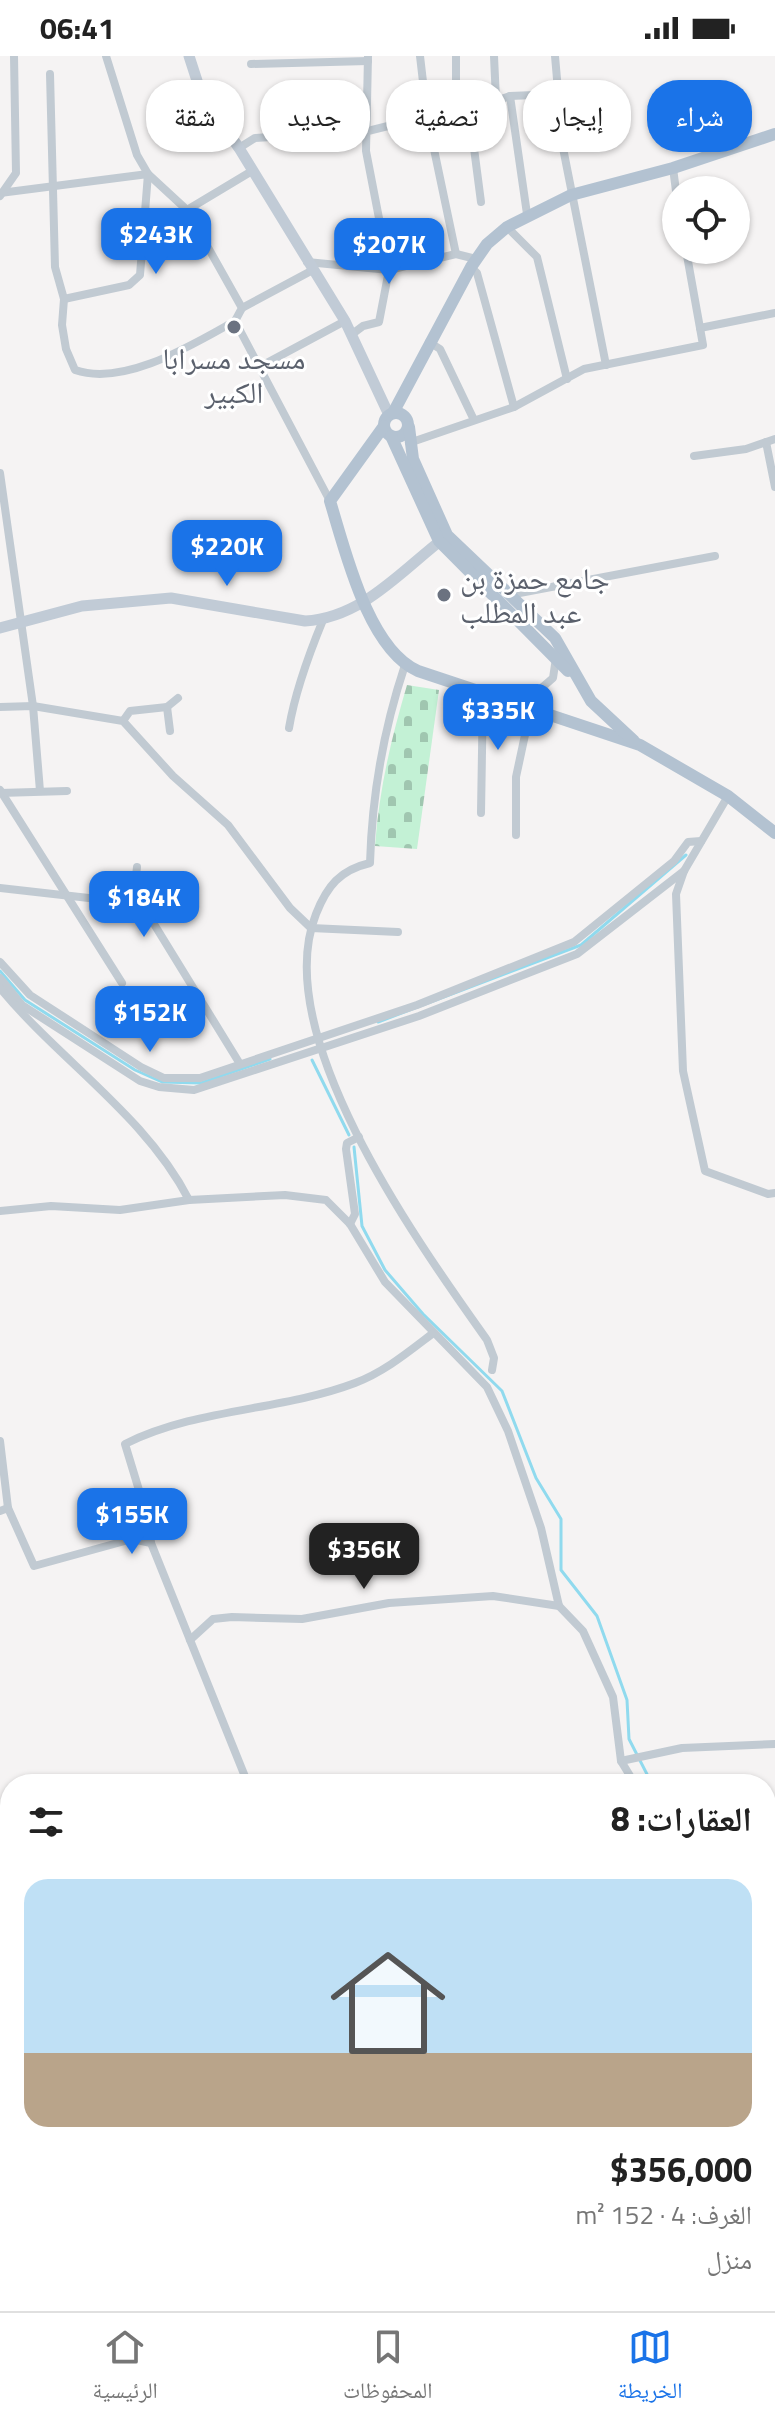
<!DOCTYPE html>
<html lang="ar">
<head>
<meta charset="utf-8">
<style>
	:root { --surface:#fff; --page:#f2f2f2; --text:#222; --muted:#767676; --line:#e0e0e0; --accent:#1a73e8 }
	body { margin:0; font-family:"Titillium Web","Noto Naskh Arabic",sans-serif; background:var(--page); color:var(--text); direction:rtl; height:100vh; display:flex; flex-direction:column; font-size:30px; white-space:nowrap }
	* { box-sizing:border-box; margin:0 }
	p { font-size:26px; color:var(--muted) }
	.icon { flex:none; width:44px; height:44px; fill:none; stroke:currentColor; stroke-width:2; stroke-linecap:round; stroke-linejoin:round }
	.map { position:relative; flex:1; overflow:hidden; direction:ltr }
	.sheet { position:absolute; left:0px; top:1718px; width:776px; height:538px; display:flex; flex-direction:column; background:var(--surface); border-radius:32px 32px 0 0; box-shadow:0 2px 6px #0004; direction:rtl }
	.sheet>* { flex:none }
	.hud { position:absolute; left:24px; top:24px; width:728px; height:72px; direction:rtl; display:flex; gap:16px }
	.tools { position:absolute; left:662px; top:120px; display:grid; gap:16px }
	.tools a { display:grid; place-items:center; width:88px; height:88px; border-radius:50%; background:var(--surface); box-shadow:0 2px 6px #0004; font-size:40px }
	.price { position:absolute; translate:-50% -68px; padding:0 18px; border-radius:16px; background:var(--accent); color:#fff; font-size:26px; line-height:52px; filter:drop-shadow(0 2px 4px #0008) }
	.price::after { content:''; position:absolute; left:50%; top:48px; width:24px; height:18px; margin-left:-12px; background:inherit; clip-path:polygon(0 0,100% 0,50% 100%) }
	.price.active { background:#222; color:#fff }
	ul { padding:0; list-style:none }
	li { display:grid; align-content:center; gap:16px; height:424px; padding:0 24px }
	li span { display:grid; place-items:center; height:248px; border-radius:24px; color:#555 }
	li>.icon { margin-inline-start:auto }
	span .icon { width:144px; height:144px; fill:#fffc; stroke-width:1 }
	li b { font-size:34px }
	h2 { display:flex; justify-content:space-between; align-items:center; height:96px; padding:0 24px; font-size:34px }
	.tag { padding:0 28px; border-radius:32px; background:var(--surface); box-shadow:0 2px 6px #0004; font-size:28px; line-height:72px }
	.tag.active { background:var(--accent); color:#fff }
	.status { display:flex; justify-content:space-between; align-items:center; height:56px; padding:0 40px; background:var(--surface); direction:ltr }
	.status svg { height:22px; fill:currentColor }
	.dock { display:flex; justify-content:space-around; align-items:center; height:112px; border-top:2px solid var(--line); background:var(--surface); font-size:22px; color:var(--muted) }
	.dock a { display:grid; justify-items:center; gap:4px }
	.dock .active { color:var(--accent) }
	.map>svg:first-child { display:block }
</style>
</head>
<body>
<div class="status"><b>06:41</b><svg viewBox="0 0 49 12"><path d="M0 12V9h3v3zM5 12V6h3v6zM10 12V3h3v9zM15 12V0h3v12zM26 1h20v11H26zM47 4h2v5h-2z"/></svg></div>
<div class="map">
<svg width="775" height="2255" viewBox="0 0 775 2255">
	<defs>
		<pattern id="cemetery-stones" width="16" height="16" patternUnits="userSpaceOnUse" patternTransform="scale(2)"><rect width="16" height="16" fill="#c3f1d5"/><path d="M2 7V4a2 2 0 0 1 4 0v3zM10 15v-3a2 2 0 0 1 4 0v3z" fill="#a0c6b0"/></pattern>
	</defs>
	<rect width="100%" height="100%" fill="#f5f3f3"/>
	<path fill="url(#cemetery-stones)" d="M 407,629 L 439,634 L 417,793 L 375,790 C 379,734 391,683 407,629 Z"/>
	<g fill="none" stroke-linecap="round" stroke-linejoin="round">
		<g stroke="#90daee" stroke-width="3">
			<polyline points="0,915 25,944 135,1014 162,1026 201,1027 270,1003"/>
			<polyline points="378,966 581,889 686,799"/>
			<polyline points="312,1004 349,1079"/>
			<polyline points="354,1091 362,1170 385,1214 423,1258 502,1335 536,1422 561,1463 561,1514 597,1560 627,1644 629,1683 652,1728"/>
			<polyline points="766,2222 775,2245"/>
		</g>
		<g stroke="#c1cad2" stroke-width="8">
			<polyline points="106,0 137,99 148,118 187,154 242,252 235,265 330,445"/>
			<polyline points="420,0 427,60 456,198"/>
			<polyline points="494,0 496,44"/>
			<polyline points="555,0 563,92 606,309"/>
			<polyline points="251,8 368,5"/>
			<path d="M 50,18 L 55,211 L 64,243 L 62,269 L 66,293 L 75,314 C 124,331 192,289 235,265"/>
			<polyline points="510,40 527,158"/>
			<polyline points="456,53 456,0"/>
			<polyline points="469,54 481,146"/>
			<polyline points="239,92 255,82 368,75 456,53 469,54 510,40 558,38"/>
			<polyline points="673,112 676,135"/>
			<polyline points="0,137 148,118 140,219 129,229 64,243"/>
			<polyline points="0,140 16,117 14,0"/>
			<polyline points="187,154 252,115"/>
			<polyline points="507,171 537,201 567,323"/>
			<polyline points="686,194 700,272 775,257"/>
			<polyline points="307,206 389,214 456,198 476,203"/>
			<polyline points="471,211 477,217 514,351"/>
			<polyline points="242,252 311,215"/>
			<polyline points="351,279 363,270 379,266 389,214 366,95 368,0"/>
			<polyline points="429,286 440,293 474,364"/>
			<polyline points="261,310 345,265"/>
			<polyline points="766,386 775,431"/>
			<polyline points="409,387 514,351 584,313 703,289 700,272"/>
			<polyline points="694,400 746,393 775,383"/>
			<polyline points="0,417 33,650 40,735"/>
			<polyline points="509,539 715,500"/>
			<path d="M 405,609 C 383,675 372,738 370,807 C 340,814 327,830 316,858 C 268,979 419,1188 487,1284 L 494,1302 L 492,1314"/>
			<polyline points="523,648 553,622 556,602"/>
			<polyline points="0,651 33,650 123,665 173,720 228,769 290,852 311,872 398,876"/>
			<polyline points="167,651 170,675"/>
			<polyline points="123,665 130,655 167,651 178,642"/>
			<path d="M 289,672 C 295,636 309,598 323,564"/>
			<polyline points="0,734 122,927"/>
			<polyline points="0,737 67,735"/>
			<polyline points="728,740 684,815 676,838 683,1015 705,1115 768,1138 775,1137"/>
			<polyline points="481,757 483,635"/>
			<polyline points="516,779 516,721 531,651"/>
			<polyline points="0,832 133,847 146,855 240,1008"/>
			<polyline points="133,847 137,811"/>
			<polyline points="0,906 30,939 141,1011 164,1022 200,1022 417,949 574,886 674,805 688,786 701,785"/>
			<polyline points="0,922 22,949 140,1025 159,1031 194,1034 419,960 577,898 684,815"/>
			<path d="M 0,932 C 60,1005 146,1060 189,1144 L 285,1139 L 326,1144 L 350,1168 L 385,1226 L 487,1331 L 508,1375 L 541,1472 L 559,1550 L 583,1575 L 613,1641 L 621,1705 L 635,1728"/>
			<polyline points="0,1155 51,1150 120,1154 189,1144"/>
			<polyline points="350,1168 355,1158 346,1093 347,1087 359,1081"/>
			<polyline points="0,1385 8,1452"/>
			<polyline points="0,1455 8,1452 34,1510 132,1483 151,1487 248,1728"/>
			<path d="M 151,1487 L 149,1467 L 125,1388 C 197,1352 281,1355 355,1327 C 384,1316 407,1297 432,1278"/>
			<polyline points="190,1584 213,1563 232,1561 302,1563 389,1547 493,1540 559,1550"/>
			<polyline points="621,1705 682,1692 775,1688"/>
			<polyline points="0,2234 13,2255"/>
			<polyline points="142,2246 145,2255"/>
			<polyline points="412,2246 414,2255"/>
			<polyline points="720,2246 721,2255"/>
		</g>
		<g stroke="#c1cbd6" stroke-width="11">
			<polyline points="189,0 201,37 239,92 345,265 389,359"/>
			<path d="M 0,572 L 82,550 L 171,542 L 305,565 C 362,562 401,515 444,482"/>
		</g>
		<g stroke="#b3c2d1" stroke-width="12">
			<circle cx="396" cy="369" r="12"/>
			<polyline points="393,357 471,211 487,188 507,171 571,139 673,112 775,78"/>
			<path d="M 384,370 L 330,445 C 345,494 368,593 418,615 L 640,689 L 728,740 L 775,777"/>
			<polyline points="409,371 413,403 447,479 555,582 591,645 634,685"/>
			<polyline points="391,380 439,485 568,615"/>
		</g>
	</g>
	<g fill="#6b7280" stroke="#fff" stroke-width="3">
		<circle cx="234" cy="271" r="8"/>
		<circle cx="444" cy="539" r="8"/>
	</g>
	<g text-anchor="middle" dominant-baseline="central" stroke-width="6" stroke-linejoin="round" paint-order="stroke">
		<g font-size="30" fill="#5b616d" stroke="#fff">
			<text x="234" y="302">مسجد مسرابا<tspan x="234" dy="34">الكبير</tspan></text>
			<text x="460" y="522" text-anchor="start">جامع حمزة بن<tspan x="460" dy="34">عبد المطلب</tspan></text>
		</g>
	</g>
</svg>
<div class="tools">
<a><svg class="icon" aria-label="locate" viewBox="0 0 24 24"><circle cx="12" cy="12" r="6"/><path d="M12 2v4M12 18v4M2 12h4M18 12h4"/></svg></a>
</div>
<b class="price" style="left:156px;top:220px">$243K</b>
<b class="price" style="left:389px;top:230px">$207K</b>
<b class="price" style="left:227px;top:532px">$220K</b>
<b class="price" style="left:498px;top:696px">$335K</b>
<b class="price" style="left:144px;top:883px">$184K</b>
<b class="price" style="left:150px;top:998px">$152K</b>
<b class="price" style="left:132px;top:1500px">$155K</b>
<b class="price active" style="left:364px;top:1535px">$356K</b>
<div class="hud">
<a class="tag active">شراء</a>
<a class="tag">إيجار</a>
<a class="tag">تصفية</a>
<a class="tag">جديد</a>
<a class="tag">شقة</a>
</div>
<section class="sheet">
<h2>العقارات: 8<svg class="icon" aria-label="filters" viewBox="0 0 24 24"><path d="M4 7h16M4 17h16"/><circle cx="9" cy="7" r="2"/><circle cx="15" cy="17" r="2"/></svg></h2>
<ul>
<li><span style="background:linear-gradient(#bfe0f5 70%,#b9a48a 0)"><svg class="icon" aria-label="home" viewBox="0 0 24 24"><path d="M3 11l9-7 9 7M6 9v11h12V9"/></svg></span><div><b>$356,000</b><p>الغرف: 4 · 152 m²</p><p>منزل</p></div></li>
</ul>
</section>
</div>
<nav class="dock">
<a class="active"><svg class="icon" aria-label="map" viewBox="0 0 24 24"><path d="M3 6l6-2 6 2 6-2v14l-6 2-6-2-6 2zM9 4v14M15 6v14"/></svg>الخريطة</a>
<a><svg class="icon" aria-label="saved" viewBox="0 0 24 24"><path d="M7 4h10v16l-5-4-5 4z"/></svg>المحفوظات</a>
<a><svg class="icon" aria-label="home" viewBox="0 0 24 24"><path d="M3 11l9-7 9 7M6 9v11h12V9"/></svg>الرئيسية</a>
</nav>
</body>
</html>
